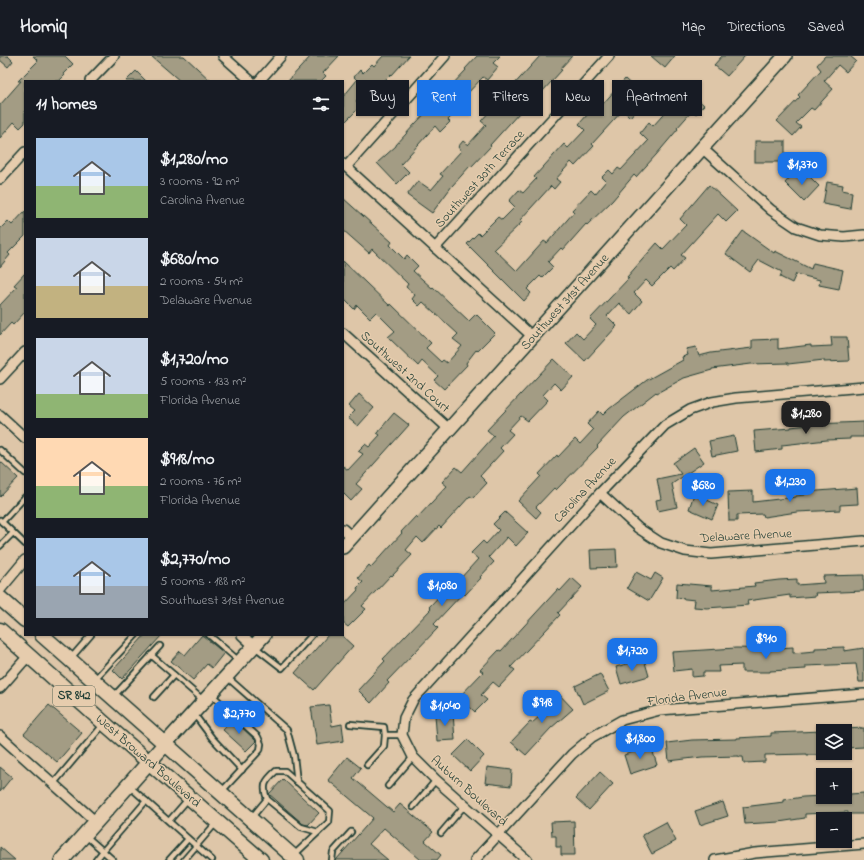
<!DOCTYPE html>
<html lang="en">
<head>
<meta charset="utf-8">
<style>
	:root { --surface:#171b24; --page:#20242c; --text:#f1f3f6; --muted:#9ea1a6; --line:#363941; --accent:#1a73e8 }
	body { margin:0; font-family:"Indie Flower",sans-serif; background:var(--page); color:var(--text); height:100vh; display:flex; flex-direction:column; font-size:15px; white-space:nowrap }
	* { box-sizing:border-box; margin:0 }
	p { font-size:13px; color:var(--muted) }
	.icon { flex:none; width:22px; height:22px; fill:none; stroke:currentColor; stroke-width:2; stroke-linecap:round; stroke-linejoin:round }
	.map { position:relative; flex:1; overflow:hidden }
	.panel { position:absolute; left:24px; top:24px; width:320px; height:556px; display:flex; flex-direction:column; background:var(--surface); border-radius:0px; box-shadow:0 1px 3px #0004 }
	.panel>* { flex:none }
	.guide { position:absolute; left:356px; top:24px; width:380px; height:36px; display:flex; gap:8px }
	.tools { position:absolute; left:816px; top:668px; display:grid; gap:8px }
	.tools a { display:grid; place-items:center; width:36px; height:36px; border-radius:0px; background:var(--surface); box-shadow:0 1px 3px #0004; font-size:20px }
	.price { position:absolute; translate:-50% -34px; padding:0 9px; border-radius:8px; background:var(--accent); color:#fff; font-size:13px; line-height:26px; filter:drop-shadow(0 1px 2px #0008) }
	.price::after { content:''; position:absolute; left:50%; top:24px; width:12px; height:9px; margin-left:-6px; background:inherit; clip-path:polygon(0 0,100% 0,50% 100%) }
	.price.current { background:#222; color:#fff }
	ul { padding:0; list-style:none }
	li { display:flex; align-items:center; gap:12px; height:100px; padding:0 12px }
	li span { display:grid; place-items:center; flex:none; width:112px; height:80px; border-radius:0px; color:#555 }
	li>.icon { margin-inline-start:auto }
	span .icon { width:48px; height:48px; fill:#fffc; stroke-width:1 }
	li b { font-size:17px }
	h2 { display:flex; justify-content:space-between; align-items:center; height:48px; padding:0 12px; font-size:17px }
	.pill { padding:0 14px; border-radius:0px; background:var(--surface); box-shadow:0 1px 3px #0004; font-size:14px; line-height:36px }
	.pill.current { background:var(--accent); color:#fff }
	header { display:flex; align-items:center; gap:24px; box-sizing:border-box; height:56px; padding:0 20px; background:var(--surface); border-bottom:1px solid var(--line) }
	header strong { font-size:19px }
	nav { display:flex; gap:22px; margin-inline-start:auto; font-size:14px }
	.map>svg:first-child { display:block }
</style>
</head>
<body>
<header>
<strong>Homiq</strong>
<nav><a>Map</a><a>Directions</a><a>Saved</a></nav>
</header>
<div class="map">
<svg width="864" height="804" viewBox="0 0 864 804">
	<rect width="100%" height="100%" fill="#dec6a8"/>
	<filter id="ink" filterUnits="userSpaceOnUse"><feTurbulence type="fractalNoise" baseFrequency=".025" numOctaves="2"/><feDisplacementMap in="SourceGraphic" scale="8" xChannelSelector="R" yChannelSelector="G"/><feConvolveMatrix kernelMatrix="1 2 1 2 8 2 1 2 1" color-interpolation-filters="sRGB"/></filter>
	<g filter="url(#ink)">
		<g fill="#a39c84" stroke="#1f3d34">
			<polygon points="0,0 8,0 13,5 8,11 0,4"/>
			<polygon points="33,0 65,0 73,8 63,18 65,19 59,25 25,25 25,67 20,72 14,66 0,82 0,49 21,25 18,25 38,5"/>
			<polygon points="151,0 184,0 211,25 180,25"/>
			<polygon points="311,0 339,0 323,17 326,20 321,25 288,25"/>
			<polygon points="383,0 409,0 392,19 391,18 378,31 374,26 356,45 361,50 343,68 343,41 357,24 354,21 360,14 363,17 372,8 374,10"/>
			<polygon points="477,0 500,0 493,7 498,11 487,24 483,21 465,40 468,43 448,64 450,66 440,76 435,70 401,108 409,116 397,128 377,107 396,90 396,89 415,68 466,14 465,13"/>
			<polygon points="540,0 572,0 560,13 562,14 542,36 540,34 490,89 491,90 471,111 470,110 452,130 432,157 407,139 418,125 431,134 443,120 440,118 461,95 458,91 463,85 468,89 486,69 481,65"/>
			<polygon points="651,0 675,0 665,12"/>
			<polygon points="722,0 745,0 727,20 714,9"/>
			<polygon points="825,0 850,0 856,5 846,16 838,9 824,25 833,33 814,54 811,52 796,67 801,71 793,80 777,65 800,41 798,39 821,14 817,9"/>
			<polygon points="136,15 146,25 126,25"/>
			<polygon points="625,23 637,34 626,45 636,54 630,61 623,54 592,88 594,90 575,110 571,106 556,123 560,126 554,133 551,130 520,164 522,166 494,193 517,215 544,185 547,187 574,156 572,154 591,134 595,138 606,125 602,121 609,114 613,118 618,112 621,114 648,85 640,77 649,66 653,70 672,49 671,47 685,32 704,49 696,58 693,54 677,72 678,73 656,99 636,121 634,119 612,145 587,169 586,168 563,194 561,192 548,206 553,211 542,222 540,220 527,233 531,237 524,245 467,188 478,177 480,179 498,161 502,164 515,151 509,145 519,134 523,137 536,123 534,121 564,88 568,92 585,74 579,68 598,47 601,50"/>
			<rect x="755" y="85" width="30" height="21"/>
			<polygon points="795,116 803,124 808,119 819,130 804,146 785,127"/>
			<polygon points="827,126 843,129 842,134 852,136 850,153 823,148"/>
			<polygon points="709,129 737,155 726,166 718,158 681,199 685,202 673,215 670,212 652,230 646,224 634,237 642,245 631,258 619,247 607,260 617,270 585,305 566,287 576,276 583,283 596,269 590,263 629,222 627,221 657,187 663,193 686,169 680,163"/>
			<polygon points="343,142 392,186 390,189 404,203 407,199 418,210 413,215 432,232 433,231 469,265 476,258 495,277 477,295 476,294 466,307 467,309 444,333 434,324 438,320 422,305 418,310 388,281 395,275 376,256 370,262 357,249 354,253 343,242 343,205 390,250 391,248 431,287 426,292 441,306 443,304 447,307 462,290 453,283 458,278 423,246 419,250 412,243 415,239 406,231 408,228 372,193 369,197 343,174"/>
			<polygon points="25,155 25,180 8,197 10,199 0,211 0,173 8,165 12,169"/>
			<polygon points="743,175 774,197 775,195 811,213 813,207 843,214 839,233 819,229 820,224 796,218 792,227 780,221 782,216 759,204 750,216 726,198"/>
			<polygon points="25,217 25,256 13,269 11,267 0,279 0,249 17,231 14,229"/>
			<polygon points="831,281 847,281 849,305 824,306 824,304 788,308 788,307 751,308 712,313 712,314 684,322 657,337 656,336 624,361 597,390 598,391 556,434 554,432 536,451 541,456 536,462 518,445 541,420 539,418 557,399 558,401 575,383 580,388 593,374 587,368 599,355 603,359 609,353 647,324 683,304 682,301 688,299 686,293 696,291 699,300 711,297 752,292 752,284 778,283 778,293 811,289 811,291 832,290"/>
			<polygon points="554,303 573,321 561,334 554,327 543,339 548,344 528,365 521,360 508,374 513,378 500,392 503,395 480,420 487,427 473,442 470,440 441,472 439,470 423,487 417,481 406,494 412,499 392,520 391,519 362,550 366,553 348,571 343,567 343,550 358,534 357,532 363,526 358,522 369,509 371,511 402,477 401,476 416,460 417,462 447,430 442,426 456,411 462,416 494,380 487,374"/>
			<polygon points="359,338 374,352 358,370 348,362 355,355 349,350"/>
			<polygon points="394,357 409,369 356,428 362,433 351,445 343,437 343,410 348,414 363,398 358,395 365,388 369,391 380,379 377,377"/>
			<polygon points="864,366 864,381 850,381 850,383 827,384 782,389 782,393 756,396 754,375 791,372 791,371 815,368"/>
			<polygon points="734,380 737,395 712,400 709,385"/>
			<polygon points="694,392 704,406 672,428 677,451 658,455 656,444 661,443 657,423 681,418 673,407"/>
			<polygon points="0,405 18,422 0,441"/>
			<polygon points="857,432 858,448 840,449 840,454 797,456 764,461 763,458 737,459 737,465 729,465 728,436 753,435 753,446 796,441 796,440 805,439 805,436"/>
			<polygon points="694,438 718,449 712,463 689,453"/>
			<polygon points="505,456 528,477 516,490 507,481 489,501 494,506 480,521 481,522 465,539 463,537 434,568 438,572 387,625 389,627 371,647 358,634 385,605 383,603 431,553 429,551 447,532 449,535 478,503 471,497 483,485 486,488 499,474 493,468"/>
			<polygon points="616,493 617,511 591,512 590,494"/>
			<polygon points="636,516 651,524 655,517 663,522 649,545 627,532"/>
			<polygon points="864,519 864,535 815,537 816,540 790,542 790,539 747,545 748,549 707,552 694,551 695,544 676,542 677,527 712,530 712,534 755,530 754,527 779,524 797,523 797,529 824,527 823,520"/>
			<polygon points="572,522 582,531 558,557 560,559 511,611 515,614 499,631 493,626 481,639 487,644 475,656 459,641 483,616 480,614 499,594 501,595 558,533 560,535"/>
			<polygon points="145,579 162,579 122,623 113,614"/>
			<polygon points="202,579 224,597 212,612 207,608 193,624 171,605 180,595 185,599"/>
			<polygon points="328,579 341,579 353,590 314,634 295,617"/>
			<polygon points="793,591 793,597 815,595 815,592 844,591 844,595 864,592 864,626 859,626 856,608 806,610 806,613 770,615 770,616 742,616 742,609 718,610 719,616 703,616 703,620 692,621 692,613 674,615 672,596 736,592 777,593 777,592"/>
			<polygon points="644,603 649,620 621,628 616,611"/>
			<polygon points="600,618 609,635 583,648 575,630"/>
			<polygon points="557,636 573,653 551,672 526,699 511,686 530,666 532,667 547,654 542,649"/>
			<polygon points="49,649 82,677 57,706 24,678"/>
			<polygon points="329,649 332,670 342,668 344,685 317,689 311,651"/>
			<polygon points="453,657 455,684 437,685 435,659"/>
			<polygon points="233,663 256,685 246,695 223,674"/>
			<polygon points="864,672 864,691 845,692 845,673"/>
			<polygon points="823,675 823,699 807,699 807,698 765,699 765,706 744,707 743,701 739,701 739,700 702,701 669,705 667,687 692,684 737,683 737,682 771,680 771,677"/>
			<polygon points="468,684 484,700 470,715 453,699"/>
			<polygon points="651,690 657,709 630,718 624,699"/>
			<polygon points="347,701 361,712 353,722 393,756 400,748 433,776 425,785 441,799 437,804 421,804 384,772 369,788 388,804 336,804 373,762 328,724"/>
			<polygon points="0,711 12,721 0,736"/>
			<polygon points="487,711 512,714 511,730 485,727"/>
			<polygon points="600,716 613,728 589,754 576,742"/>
			<polygon points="283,723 319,757 308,769 303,768 269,738"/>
			<polygon points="864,737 864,758 848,758 848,756 805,758 805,762 779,766 745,768 743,751 784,746 784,744 803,741 823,740 850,741 850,738"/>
			<polygon points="723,746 728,760 700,769 695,755"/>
			<polygon points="574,765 575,799 561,799 561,791 556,791 556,780 552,780 551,766"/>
			<polygon points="666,766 676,785 652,798 642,779"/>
			<polygon points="0,791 15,804 0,804"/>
		</g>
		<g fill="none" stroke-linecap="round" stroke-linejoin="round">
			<defs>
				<g id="lane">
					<polyline points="0,394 25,417"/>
					<polyline points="0,464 25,488"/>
					<polyline points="2,466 25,441"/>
					<polyline points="0,490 13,477"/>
					<polyline points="209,579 239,605"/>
					<polyline points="255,591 282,612 312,579"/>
					<polyline points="151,599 203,644"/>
					<polyline points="71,602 91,579"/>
					<polyline points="228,622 287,674 294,700 297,726"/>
					<polyline points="95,623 136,579"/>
					<polyline points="212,639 258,681 261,688 260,694 222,735"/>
					<polyline points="114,640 160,590"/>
					<polyline points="154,641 174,619"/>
					<polyline points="194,658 212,682 242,714"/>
					<polyline points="350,668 384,671 385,679 402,679"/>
					<polyline points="367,709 384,690 385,679"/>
					<polyline points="54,727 103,669"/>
					<polyline points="129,730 146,745"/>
					<polyline points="388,730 413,701"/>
					<polyline points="267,743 301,771 318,776"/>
					<polyline points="413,751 436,724"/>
					<path d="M 252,761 L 267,743 C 262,729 265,725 276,715 L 285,715 L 330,755 L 329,766 L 294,799"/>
					<polyline points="169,765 189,742"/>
					<polyline points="441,777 465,749"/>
					<polyline points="86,780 103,795 96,804"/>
					<polyline points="113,804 103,795 146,745 212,804"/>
					<polyline points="169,804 188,783"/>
					<polyline points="184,804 216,767"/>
					<polyline points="332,804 333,796 351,776"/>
				</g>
				<g id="street">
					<polyline points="223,0 251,25"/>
					<polyline points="90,25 114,0"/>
					<polyline points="259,25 281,0"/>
					<polyline points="702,92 771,154 796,171 820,179 844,181 864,179"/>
					<polyline points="343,108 533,281"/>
					<polyline points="346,111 445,0"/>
					<polyline points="0,123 25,96"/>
					<polyline points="435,192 609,0"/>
					<polyline points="343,277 450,374"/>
					<polyline points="0,323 25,296"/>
					<polyline points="0,359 25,382"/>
					<polyline points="600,437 638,472 661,487 685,495 711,498 864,485"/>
					<polyline points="343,473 352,481"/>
					<polyline points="0,534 25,504"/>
					<polyline points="242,579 254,590"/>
					<polyline points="0,632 29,599"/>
					<polyline points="0,680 96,766"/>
					<polyline points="475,804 572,698 592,681 622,664 660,654 864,638"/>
					<polyline points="527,804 436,724 413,701 402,679 404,662 413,644 600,437 665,369 690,354 712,346 736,342 864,331"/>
					<polyline points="715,804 755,797 864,788"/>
				</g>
				<g id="secondary">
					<polyline points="343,491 785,0"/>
					<polyline points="165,688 264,579"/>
				</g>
				<g id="primary">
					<polyline points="0,542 25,564"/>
					<polyline points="0,574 104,667 261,804"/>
					<polyline points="42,579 297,804"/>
					<polyline points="62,804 165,688"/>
				</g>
			</defs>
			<use href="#lane" stroke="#1f3d34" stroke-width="8"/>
			<use href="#street" stroke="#1f3d34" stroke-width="12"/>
			<use href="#secondary" stroke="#1f3d34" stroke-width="16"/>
			<use href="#primary" stroke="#1f3d34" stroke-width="17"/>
			<use href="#lane" stroke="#e6ccad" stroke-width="4.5"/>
			<use href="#street" stroke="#e6ccad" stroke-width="9"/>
			<use href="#secondary" stroke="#e6ccad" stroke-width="13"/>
			<use href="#primary" stroke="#e6ccad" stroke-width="14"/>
		</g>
	</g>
	<g text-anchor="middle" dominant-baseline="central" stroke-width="3" stroke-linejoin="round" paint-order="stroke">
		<rect fill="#e6ccad" stroke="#5b6858" stroke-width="1" x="53" y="630" width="42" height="20" rx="3"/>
		<g font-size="12" font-weight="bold" fill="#1f3d34">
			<text x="74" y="640">SR 842</text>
		</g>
		<g font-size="13" fill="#1f3d34" stroke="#e6ccad">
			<text transform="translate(480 123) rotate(-48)">Southwest 30th Terrace</text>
			<text transform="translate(565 246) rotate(-48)">Southwest 31st Avenue</text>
			<text transform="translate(405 316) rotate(42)">Southwest 2nd Court</text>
			<text transform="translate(585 434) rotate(-47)">Carolina Avenue</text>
			<text transform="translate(746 480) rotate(-3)">Delaware Avenue</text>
			<text transform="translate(687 641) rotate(-7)">Florida Avenue</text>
			<text transform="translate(148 705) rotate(41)">West Broward Boulevard</text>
			<text transform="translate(469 735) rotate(42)">Auburn Boulevard</text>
		</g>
	</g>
</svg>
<div class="tools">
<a><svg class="icon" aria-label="layers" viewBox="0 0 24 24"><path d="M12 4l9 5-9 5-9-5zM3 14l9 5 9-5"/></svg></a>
<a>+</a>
<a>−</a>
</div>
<b class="price" style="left:802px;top:130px">$1,370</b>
<b class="price current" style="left:806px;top:379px">$1,280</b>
<b class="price" style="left:790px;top:447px">$1,230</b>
<b class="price" style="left:703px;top:451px">$680</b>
<b class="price" style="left:442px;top:551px">$1,080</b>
<b class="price" style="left:766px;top:604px">$910</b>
<b class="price" style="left:632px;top:616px">$1,720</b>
<b class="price" style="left:542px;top:668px">$918</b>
<b class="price" style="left:445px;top:671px">$1,040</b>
<b class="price" style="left:239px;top:679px">$2,770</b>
<b class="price" style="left:640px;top:704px">$1,800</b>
<div class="guide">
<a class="pill">Buy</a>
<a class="pill current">Rent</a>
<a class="pill">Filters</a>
<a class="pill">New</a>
<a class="pill">Apartment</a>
</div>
<section class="panel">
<h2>11 homes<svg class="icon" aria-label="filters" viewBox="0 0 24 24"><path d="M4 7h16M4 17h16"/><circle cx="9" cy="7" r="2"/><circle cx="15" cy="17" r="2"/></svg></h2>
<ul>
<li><span style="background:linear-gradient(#a9c7e8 60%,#8fb573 0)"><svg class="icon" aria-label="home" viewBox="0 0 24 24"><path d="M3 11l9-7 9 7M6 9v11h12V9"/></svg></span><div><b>$1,280/mo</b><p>3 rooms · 92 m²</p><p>Carolina Avenue</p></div></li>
<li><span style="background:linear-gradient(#c9d6e8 60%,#c2b280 0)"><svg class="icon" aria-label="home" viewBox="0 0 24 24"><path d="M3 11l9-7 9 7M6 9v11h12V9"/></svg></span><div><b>$680/mo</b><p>2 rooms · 54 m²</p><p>Delaware Avenue</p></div></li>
<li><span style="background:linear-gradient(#c9d6e8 70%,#8fb573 0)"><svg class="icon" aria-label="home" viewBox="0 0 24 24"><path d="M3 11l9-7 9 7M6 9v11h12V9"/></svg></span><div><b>$1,720/mo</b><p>5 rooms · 133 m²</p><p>Florida Avenue</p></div></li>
<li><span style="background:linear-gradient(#ffd9b3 60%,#8fb573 0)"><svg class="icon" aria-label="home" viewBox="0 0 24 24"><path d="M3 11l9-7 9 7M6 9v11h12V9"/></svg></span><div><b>$918/mo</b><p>2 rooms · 76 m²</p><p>Florida Avenue</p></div></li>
<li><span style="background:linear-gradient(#a9c7e8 60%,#9aa5b1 0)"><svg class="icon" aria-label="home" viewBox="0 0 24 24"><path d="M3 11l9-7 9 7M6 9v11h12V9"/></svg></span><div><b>$2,770/mo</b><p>5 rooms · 188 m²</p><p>Southwest 31st Avenue</p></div></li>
</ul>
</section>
</div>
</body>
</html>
